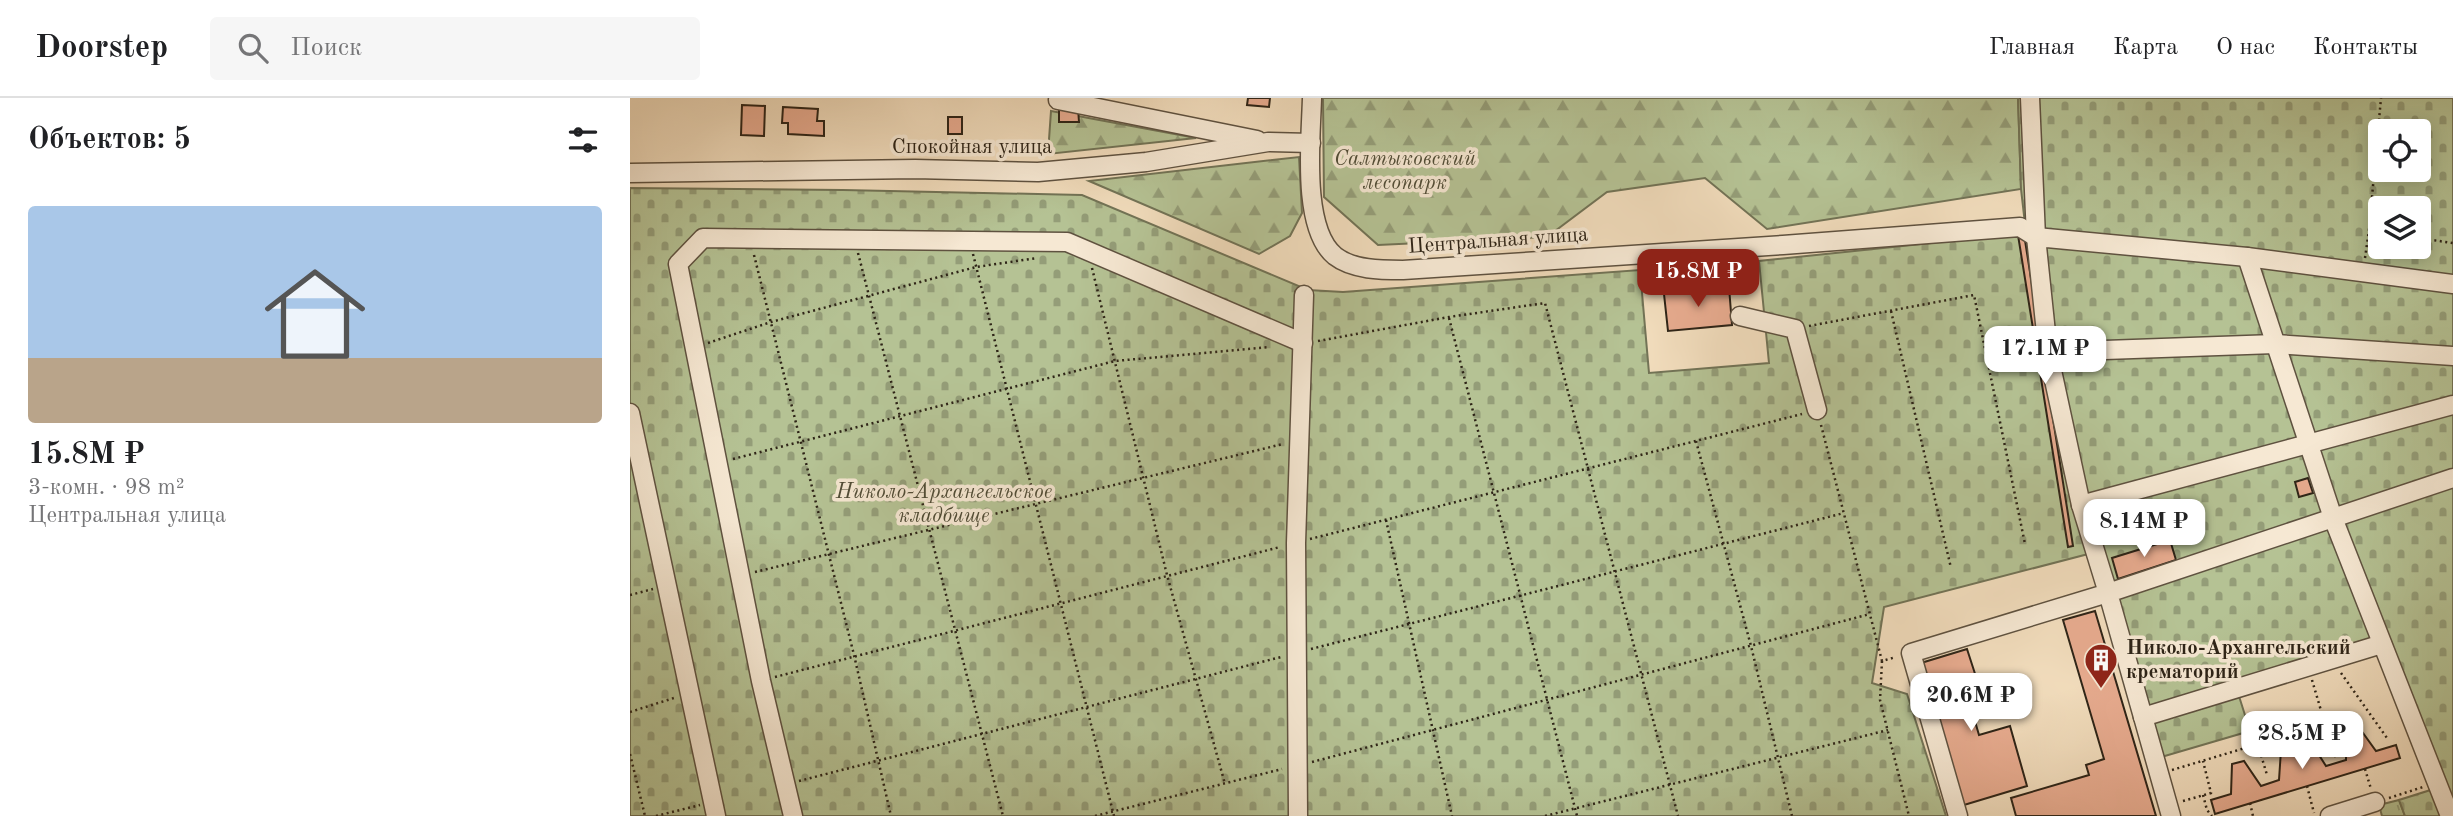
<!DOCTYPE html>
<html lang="ru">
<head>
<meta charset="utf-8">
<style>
	:root { --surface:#fff; --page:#f6f6f6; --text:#202124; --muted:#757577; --line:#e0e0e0; --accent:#8f2418 }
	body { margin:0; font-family:"Old Standard TT",serif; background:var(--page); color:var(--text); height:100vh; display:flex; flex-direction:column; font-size:26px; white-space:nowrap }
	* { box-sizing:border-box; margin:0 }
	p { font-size:23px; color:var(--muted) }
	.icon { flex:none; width:38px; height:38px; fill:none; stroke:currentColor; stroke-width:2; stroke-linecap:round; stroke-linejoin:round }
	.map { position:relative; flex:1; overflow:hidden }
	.panel { display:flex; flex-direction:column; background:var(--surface); width:630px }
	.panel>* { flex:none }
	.buttons { position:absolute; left:1738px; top:21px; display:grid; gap:14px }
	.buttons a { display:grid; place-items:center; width:63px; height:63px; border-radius:7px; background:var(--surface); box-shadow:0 4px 18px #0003; font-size:35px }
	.price { position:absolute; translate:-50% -60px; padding:0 16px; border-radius:14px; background:#fff; color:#222; font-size:23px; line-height:46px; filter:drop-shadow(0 2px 4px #0008) }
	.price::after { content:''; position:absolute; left:50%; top:42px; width:21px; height:16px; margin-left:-10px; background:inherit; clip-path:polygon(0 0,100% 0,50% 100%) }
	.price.active { background:var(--accent); color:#fff }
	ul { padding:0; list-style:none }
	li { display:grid; align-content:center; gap:14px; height:371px; padding:0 28px }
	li+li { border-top:2px solid var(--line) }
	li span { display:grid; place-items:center; height:217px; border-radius:7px; color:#555 }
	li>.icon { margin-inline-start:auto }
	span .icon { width:126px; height:126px; fill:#fffc; stroke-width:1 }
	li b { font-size:30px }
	h2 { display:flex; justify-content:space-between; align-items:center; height:84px; padding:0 28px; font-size:30px }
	header { display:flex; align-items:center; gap:42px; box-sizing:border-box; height:98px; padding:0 35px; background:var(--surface); border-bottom:2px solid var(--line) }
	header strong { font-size:33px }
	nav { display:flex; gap:38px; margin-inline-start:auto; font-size:24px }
	.search { width:490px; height:63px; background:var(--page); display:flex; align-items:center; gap:18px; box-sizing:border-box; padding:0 24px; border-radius:7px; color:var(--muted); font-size:26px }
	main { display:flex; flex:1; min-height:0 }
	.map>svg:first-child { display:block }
</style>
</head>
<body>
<header>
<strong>Doorstep</strong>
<div class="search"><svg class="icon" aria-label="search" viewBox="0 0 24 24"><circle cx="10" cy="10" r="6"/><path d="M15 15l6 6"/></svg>Поиск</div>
<nav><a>Главная</a><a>Карта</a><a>О нас</a><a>Контакты</a></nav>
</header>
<main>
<section class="panel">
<h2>Объектов: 5<svg class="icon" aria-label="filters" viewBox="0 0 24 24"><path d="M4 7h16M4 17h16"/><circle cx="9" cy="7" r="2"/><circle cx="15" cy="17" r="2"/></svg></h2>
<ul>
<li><span style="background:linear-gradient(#a9c7e8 70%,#b9a48a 0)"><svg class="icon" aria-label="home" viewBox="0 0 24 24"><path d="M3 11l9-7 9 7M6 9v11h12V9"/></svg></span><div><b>15.8M ₽</b><p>3-комн. · 98 m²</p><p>Центральная улица</p></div></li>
</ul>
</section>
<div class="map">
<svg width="1823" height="718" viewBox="0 0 1823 718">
	<defs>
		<pattern id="grass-tufts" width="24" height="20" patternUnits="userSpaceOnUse" patternTransform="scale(1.75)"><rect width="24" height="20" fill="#b5c294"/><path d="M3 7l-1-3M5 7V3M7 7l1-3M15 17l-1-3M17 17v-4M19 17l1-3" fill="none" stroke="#949d78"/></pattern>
		<pattern id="forest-firs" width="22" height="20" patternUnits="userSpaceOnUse" patternTransform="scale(1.75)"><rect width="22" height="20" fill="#b5c294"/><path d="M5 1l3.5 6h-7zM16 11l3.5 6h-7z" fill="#949d78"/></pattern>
		<pattern id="cemetery-stones" width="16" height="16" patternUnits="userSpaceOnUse" patternTransform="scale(1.75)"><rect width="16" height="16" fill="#b5c294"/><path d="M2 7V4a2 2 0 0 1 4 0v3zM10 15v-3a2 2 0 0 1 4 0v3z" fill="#949d78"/></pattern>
	</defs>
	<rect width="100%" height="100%" fill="#f1dcbc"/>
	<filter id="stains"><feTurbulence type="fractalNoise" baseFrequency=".00286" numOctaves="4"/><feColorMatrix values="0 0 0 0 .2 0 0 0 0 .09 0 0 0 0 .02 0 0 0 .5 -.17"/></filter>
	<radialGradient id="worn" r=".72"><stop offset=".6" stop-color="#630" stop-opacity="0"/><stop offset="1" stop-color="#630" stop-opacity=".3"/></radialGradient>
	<polygon fill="url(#grass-tufts)" stroke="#727356" stroke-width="2" points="1769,702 1775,718 1752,718 1749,707"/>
	<g fill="url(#forest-firs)" stroke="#727356" stroke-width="2">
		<polygon points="693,0 1388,0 1391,91 1137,131 1075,80 977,94 917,139 748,147 694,99"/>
		<polygon points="421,13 566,40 418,56"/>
		<polygon points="669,59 672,115 660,138 629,156 459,83"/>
	</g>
	<path fill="url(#cemetery-stones)" stroke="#727356" stroke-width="2" fill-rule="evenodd" d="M 1388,0 L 1823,0 L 1823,718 L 1775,718 L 1769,702 L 1810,689 L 1758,549 L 1608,595 L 1620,633 L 1528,660 L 1466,454 L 1254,509 L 1242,585 L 1277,596 L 1316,718 L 0,718 L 0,90 L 213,92 L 452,97 L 678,192 L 713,194 L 1010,172 L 1019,275 L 1139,265 L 1129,163 L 1396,135 L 1391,91 ZM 1750,33 L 1788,33 L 1788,72 L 1750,72 ZM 1750,110 L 1788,110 L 1788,149 L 1750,149 Z"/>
	<g fill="#e7ab8f" stroke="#2e2417" stroke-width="2">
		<polygon points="618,0 640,0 639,9 617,7"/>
		<polygon points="112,7 135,8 134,38 111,37"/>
		<polygon points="153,9 188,11 187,23 194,23 194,38 158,36 158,25 152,25"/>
		<polygon points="448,10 449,24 429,24 429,11"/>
		<rect x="318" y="19" width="14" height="17"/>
		<polygon points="1394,136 1443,448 1438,449 1388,137"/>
		<polygon points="1099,189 1102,227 1038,233 1034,196"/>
		<polygon points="1678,380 1683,395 1669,399 1665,384"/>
		<polygon points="1540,442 1546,462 1488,481 1482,460"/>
		<polygon points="1465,513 1526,718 1386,718 1381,700 1459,677 1456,667 1474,661 1433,522"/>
		<polygon points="1337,551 1348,585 1335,589 1349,637 1380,628 1397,688 1334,707 1291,565"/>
		<polygon points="1728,628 1746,653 1766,647 1770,660 1585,716 1581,702 1601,696 1602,666 1614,663 1631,688 1649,682 1651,652 1680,643 1696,668 1716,662 1716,632"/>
	</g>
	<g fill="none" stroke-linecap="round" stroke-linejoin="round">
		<defs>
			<g id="minor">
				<path d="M 682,0 C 681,40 671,130 705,158 C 723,172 751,172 773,172 L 1153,147 L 1390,129 L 1406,139"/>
				<polyline points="1400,0 1406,139"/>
				<polyline points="428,2 627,42"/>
				<polyline points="0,75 285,71 408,74 516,64 638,44 681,45"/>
				<polyline points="1617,159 1703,420 1820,718"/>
				<polyline points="1110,218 1165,231 1187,312"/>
				<polyline points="1418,254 1645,246 1823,258"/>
				<polyline points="0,315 86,718"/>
				<polyline points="1451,407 1823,307"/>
				<polyline points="1513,619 1752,546"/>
				<polyline points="163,718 131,583 48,166 73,140 437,144 673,245"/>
				<polyline points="668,718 666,445 674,197"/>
				<polyline points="1328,718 1281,555 1478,495 1451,407 1418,254 1406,139 1617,159 1823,186"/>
				<polyline points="1541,718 1478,495 1823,380"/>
				<polyline points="1700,718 1745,704"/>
			</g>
		</defs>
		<use href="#minor" stroke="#5f5240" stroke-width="21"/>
		<g stroke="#2e2417" stroke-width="2.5" stroke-dasharray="2 3.5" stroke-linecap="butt">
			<polyline points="1750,133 1739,132 1751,0"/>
			<polyline points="1788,140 1823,145"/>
			<polyline points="228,155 373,718"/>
			<polyline points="343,156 484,718"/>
			<polyline points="124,157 224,557 261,718"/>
			<polyline points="1735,160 1739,132"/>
			<polyline points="462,170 537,477 595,686"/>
			<polyline points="1261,213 1321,470"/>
			<polyline points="819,220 947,718"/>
			<polyline points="1179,228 1344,197 1395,446"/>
			<polyline points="688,243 819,219 915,205 1048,718"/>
			<polyline points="78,245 141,224 346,169 407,160"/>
			<polyline points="1191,327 1252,563 1266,559"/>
			<polyline points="1066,343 1121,548 1162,718"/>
			<polyline points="103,361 485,263 640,249"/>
			<polyline points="756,422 822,718"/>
			<polyline points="680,441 1172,316"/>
			<polyline points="125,474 653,346"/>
			<polyline points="0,497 23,491"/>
			<polyline points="681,551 1214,415"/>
			<polyline points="1252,563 1250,602 1279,718"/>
			<polyline points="1711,575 1757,640"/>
			<polyline points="145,579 650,449"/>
			<polyline points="1682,582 1695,626"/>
			<polyline points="0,614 47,599"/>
			<polyline points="1628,647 1637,677"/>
			<polyline points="0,656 15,718"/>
			<polyline points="682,664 1240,516"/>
			<polyline points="1735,671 1741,691"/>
			<polyline points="1542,672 1695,626 1706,660"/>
			<polyline points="169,683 651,559"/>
			<polyline points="1677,688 1684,715"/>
			<polyline points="1573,697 1577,712 1582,718"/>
			<polyline points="1759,700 1793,689"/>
			<polyline points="1553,703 1581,695 1573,663"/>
			<polyline points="1620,705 1623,718"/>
			<polyline points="26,718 70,707"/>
			<polyline points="465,718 652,671"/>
			<polyline points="915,718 1258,632"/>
		</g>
		<use href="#minor" stroke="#f6e8d3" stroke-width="18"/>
	</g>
	<defs>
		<symbol id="building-pin" viewBox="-11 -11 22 30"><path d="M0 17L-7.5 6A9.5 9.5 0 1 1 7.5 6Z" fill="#8f2418" stroke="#f6e8d3"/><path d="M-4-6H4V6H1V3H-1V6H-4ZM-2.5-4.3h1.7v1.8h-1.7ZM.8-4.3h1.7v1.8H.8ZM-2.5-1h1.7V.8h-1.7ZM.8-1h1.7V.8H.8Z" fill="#fff"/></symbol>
	</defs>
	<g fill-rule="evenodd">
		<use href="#building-pin" x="1452" y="543" width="38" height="52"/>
	</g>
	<g text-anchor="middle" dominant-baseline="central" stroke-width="7" stroke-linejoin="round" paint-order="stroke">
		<g font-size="21" fill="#2e2417" stroke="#f6e8d3">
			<text x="342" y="49">Спокойная улица</text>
			<text transform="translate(868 143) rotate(-4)">Центральная улица</text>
		</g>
		<g font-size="21" font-style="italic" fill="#504c36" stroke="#f6e8d3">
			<text x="775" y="61">Салтыковский<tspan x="775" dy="24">лесопарк</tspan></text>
			<text x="314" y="394">Николо-Архангельское<tspan x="314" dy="24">кладбище</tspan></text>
		</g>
		<g font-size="21" font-weight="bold" fill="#2e2417" stroke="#f6e8d3" text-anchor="start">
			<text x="1496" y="550">Николо-Архангельский<tspan x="1496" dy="24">крематорий</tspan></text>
		</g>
	</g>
	<rect width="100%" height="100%" filter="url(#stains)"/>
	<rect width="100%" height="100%" fill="url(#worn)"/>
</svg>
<div class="buttons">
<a><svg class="icon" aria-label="locate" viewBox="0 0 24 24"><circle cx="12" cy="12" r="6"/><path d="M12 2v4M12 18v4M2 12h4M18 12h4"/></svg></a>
<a><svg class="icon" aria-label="layers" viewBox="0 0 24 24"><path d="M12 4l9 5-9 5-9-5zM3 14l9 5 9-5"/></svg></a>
</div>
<b class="price active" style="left:1068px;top:211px">15.8M ₽</b>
<b class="price" style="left:1415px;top:288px">17.1M ₽</b>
<b class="price" style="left:1514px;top:461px">8.14M ₽</b>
<b class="price" style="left:1341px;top:635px">20.6M ₽</b>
<b class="price" style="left:1672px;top:673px">28.5M ₽</b>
</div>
</main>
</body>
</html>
